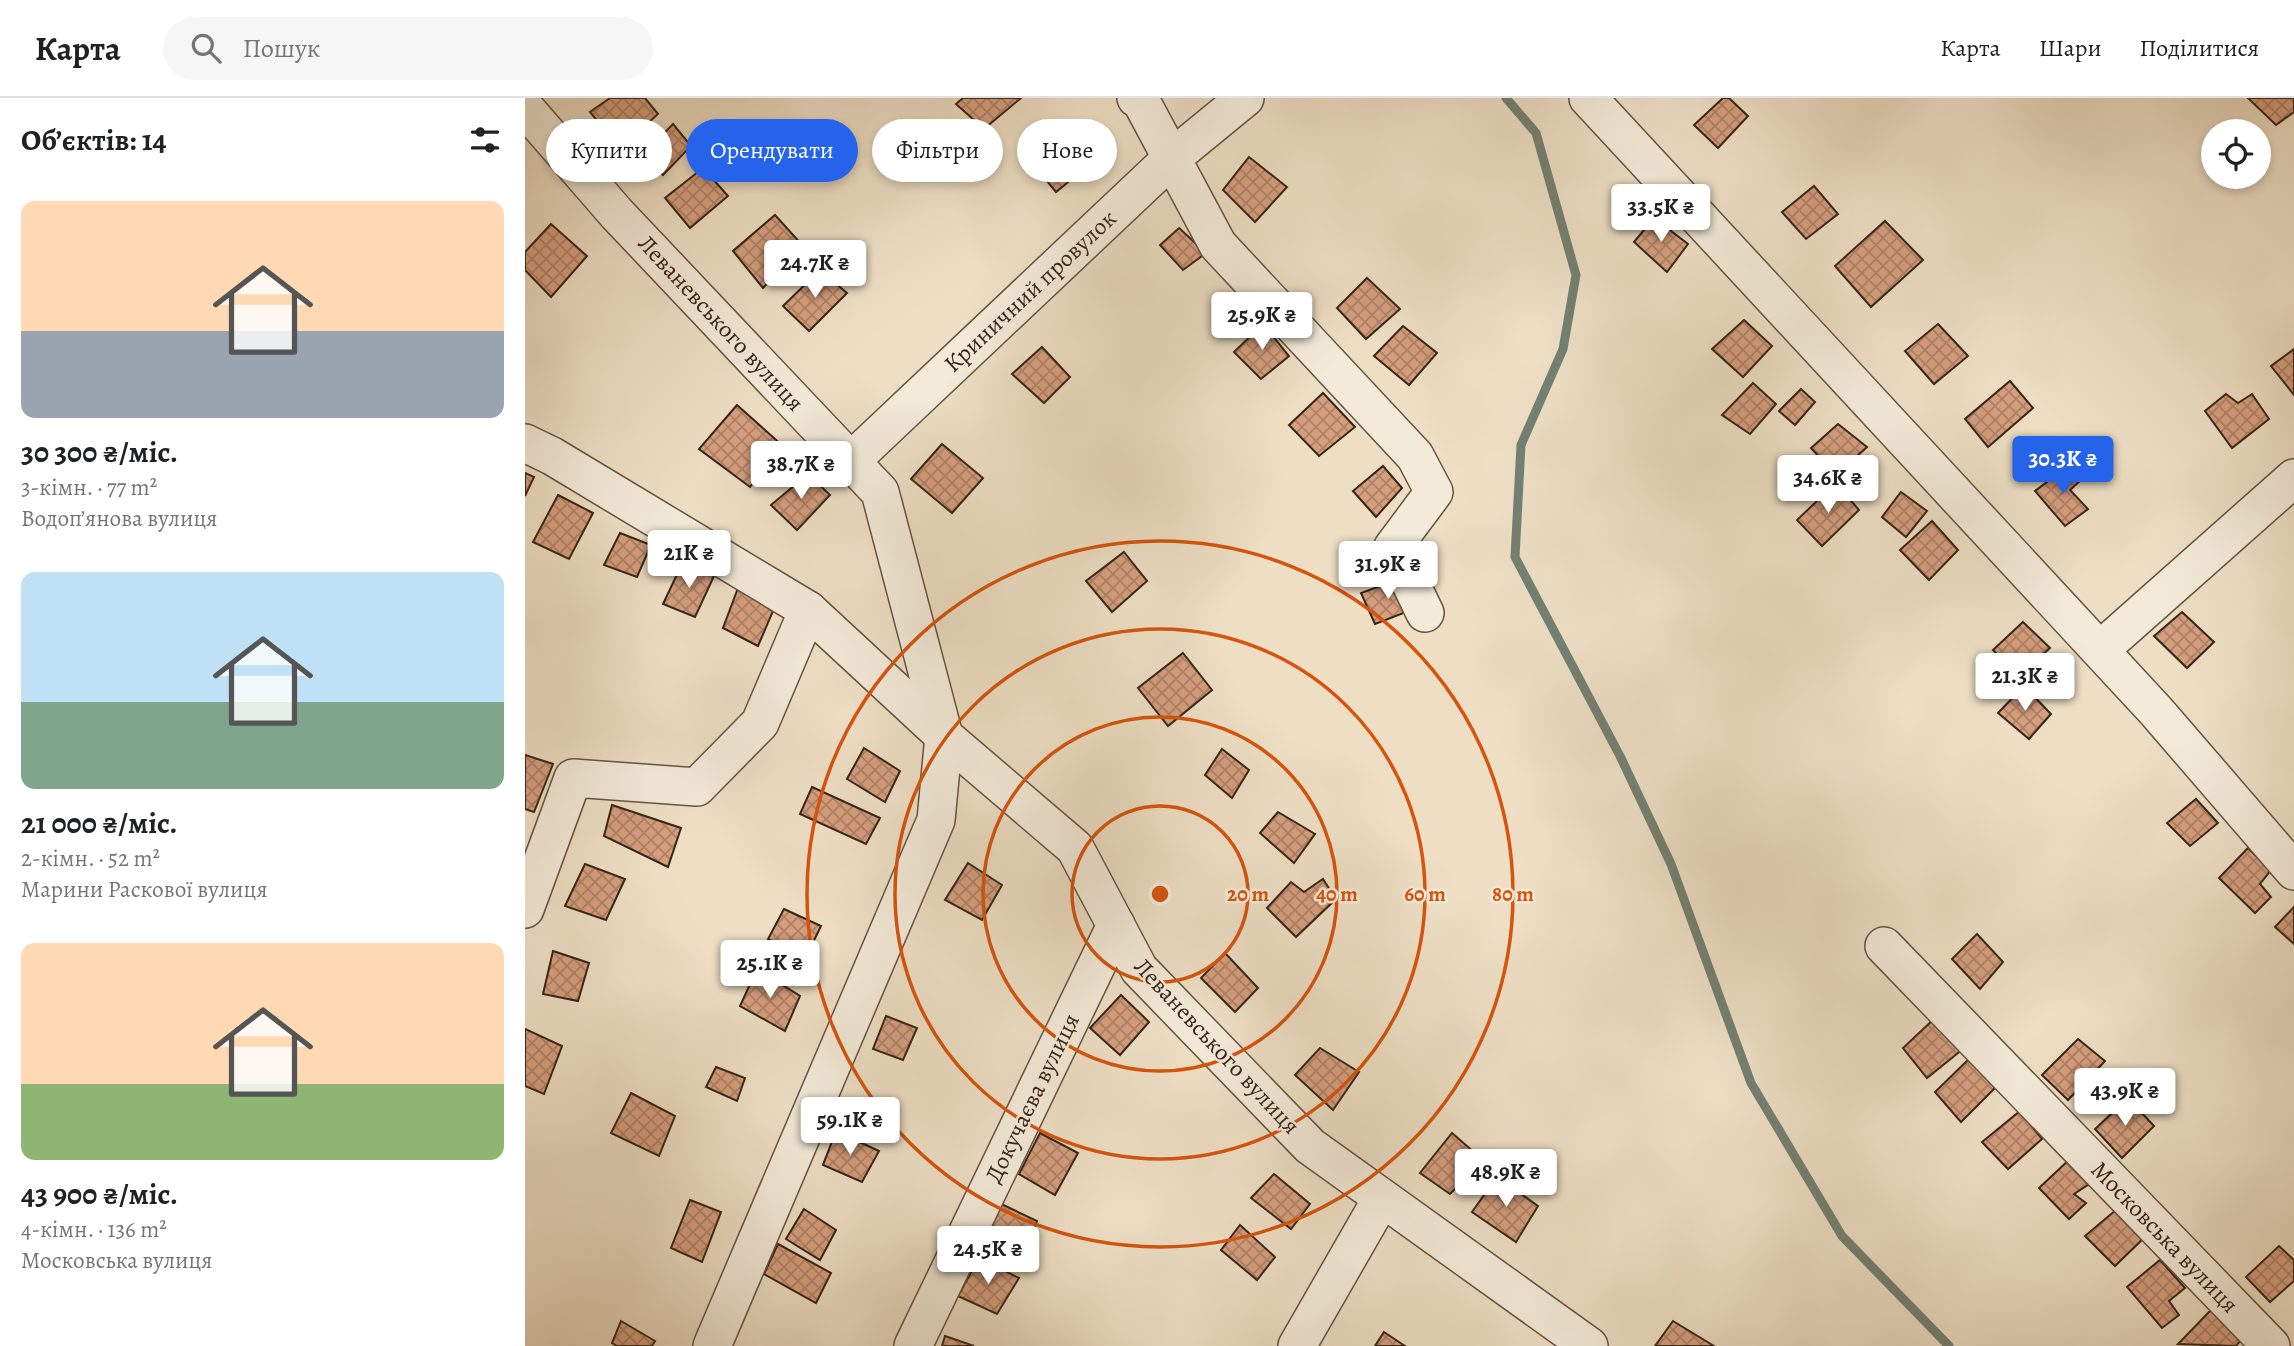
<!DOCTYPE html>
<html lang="uk">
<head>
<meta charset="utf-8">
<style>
	:root { --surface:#fff; --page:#f6f6f6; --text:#202124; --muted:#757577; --line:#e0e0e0; --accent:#2563eb }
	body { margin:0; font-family:Alegreya,serif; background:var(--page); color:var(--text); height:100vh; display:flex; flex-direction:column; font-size:26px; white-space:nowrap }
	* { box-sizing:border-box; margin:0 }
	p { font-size:23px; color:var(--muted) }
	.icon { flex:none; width:38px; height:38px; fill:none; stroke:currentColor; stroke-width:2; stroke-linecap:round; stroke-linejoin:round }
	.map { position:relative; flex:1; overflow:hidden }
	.side { display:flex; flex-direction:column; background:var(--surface); width:525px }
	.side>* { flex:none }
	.top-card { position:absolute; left:21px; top:21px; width:665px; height:63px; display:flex; gap:14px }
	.buttons { position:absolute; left:1676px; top:21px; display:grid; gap:14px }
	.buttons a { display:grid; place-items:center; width:70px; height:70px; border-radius:50%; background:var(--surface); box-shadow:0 4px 10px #0003; font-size:35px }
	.price { position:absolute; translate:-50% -60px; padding:0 16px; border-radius:7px; background:#fff; color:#222; font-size:23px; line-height:46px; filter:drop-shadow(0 2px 4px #0008) }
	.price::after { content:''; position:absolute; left:50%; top:42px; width:21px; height:16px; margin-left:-10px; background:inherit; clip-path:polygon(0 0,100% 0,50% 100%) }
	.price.on { background:var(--accent); color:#fff }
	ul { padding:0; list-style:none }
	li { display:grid; align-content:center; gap:14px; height:371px; padding:0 21px }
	li span { display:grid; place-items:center; height:217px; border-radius:14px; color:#555 }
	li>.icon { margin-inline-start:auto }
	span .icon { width:126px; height:126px; fill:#fffc; stroke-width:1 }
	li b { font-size:30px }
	h2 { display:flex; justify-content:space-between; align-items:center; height:84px; padding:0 21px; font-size:30px }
	.chip { padding:0 24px; border-radius:32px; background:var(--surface); box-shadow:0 4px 10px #0003; font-size:24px; line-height:63px }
	.chip.on { background:var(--accent); color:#fff }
	header { display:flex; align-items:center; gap:42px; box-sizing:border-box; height:98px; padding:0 35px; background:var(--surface); border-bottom:2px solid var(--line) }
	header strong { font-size:33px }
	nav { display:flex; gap:38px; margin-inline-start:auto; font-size:24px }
	.search { width:490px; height:63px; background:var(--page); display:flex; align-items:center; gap:18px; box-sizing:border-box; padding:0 24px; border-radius:38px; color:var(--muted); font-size:26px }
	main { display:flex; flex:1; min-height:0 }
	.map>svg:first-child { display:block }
</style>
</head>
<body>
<header>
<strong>Карта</strong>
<div class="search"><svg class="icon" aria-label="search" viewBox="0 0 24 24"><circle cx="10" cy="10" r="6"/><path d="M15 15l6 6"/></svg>Пошук</div>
<nav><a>Карта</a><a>Шари</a><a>Поділитися</a></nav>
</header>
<main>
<section class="side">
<h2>Об’єктів: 14<svg class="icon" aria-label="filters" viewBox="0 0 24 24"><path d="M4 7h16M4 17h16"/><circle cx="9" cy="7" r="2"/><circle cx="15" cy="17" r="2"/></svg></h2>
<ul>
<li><span style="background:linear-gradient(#ffd9b3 60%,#9aa5b1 0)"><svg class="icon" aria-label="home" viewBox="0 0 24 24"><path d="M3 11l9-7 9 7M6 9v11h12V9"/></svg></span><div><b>30 300 ₴/міс.</b><p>3-кімн. · 77 m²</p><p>Водоп’янова вулиця</p></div></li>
<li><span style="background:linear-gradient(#bfe0f5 60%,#7fa58c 0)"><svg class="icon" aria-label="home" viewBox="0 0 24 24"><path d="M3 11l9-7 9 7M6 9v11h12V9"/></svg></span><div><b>21 000 ₴/міс.</b><p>2-кімн. · 52 m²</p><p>Марини Раскової вулиця</p></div></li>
<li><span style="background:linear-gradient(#ffd9b3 65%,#8fb573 0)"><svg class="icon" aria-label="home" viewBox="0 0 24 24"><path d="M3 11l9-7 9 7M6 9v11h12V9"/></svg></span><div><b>43 900 ₴/міс.</b><p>4-кімн. · 136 m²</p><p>Московська вулиця</p></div></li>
</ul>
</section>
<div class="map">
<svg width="1769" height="1248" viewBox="0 0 1769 1248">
	<defs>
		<pattern id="building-cross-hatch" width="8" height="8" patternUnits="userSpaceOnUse" patternTransform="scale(1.75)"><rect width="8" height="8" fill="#d59e7d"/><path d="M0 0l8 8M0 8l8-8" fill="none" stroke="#ae8165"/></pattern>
	</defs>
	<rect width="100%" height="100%" fill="#eddec4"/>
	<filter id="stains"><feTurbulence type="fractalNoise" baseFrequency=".00286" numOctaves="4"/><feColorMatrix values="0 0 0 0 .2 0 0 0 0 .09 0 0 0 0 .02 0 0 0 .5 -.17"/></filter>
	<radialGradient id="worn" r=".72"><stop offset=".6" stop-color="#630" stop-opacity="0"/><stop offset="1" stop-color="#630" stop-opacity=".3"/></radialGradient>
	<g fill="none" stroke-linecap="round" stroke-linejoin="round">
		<polyline stroke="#738072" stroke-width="9" points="981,0 1011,35 1051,177 1038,251 996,347 990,459 1095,658 1146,766 1226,985 1317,1138 1424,1248"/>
	</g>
	<g fill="url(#building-cross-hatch)" stroke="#382517" stroke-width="2">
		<polygon points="85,0 120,0 133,16 95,51 65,14"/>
		<polygon points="438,0 496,0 459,31 431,6"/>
		<polygon points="1198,0 1204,0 1223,18 1193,50 1169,27"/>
		<polygon points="1723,0 1769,0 1769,14 1751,27"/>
		<polygon points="148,26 166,48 138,77 119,56"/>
		<polygon points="532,33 564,67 531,94 499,55"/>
		<polygon points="724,59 762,89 730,124 698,92"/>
		<polygon points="178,70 203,98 165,130 140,100"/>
		<polygon points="1289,88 1313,116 1281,141 1257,114"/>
		<polygon points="250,117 278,148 238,190 208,153"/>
		<polygon points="1129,120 1163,146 1142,174 1109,144"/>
		<polygon points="1360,123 1398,162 1346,209 1310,168"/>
		<polygon points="26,126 62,158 26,199 0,172 0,154"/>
		<polygon points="654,130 681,155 658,172 635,147"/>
		<polygon points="295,172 322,195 284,233 258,208"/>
		<polygon points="842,180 875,211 841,241 812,210"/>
		<polygon points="1219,222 1247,248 1218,279 1187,251"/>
		<polygon points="738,226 764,258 736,281 709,254"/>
		<polygon points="1413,226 1443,258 1409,286 1380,253"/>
		<polygon points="878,228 912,255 884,287 849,258"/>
		<polygon points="517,249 545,279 519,305 487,276"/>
		<polygon points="1769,251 1769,297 1746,268"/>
		<polygon points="1485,283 1508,310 1463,349 1440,321"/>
		<polygon points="1228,285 1251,306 1225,336 1197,317"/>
		<polygon points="1276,291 1290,304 1270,327 1254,313"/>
		<polygon points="798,295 830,329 794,358 764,327"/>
		<polygon points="1701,296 1713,305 1727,296 1744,321 1707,350 1680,313"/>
		<polygon points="212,307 259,349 225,389 174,351"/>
		<polygon points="1313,326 1342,349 1311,377 1286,350"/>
		<polygon points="417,346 458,380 427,415 386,381"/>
		<polygon points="858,368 877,390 851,419 828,393"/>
		<polygon points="1542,369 1557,381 1545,392 1563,411 1540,428 1510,393"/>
		<polygon points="0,375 9,379 0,398"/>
		<polygon points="283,376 305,397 272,432 246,407"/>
		<polygon points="1311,385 1334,412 1297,448 1272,422"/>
		<polygon points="1376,394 1402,413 1381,439 1357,419"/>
		<polygon points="33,397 68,415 44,461 8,444"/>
		<polygon points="1407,423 1433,452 1404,482 1375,452"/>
		<polygon points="95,435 126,447 112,479 79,467"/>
		<polygon points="599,454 622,483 587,514 561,483"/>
		<polygon points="157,466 189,478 170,519 138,506"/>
		<polygon points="877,480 889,511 850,526 836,495"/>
		<polygon points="213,490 248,513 233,548 198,530"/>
		<polygon points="1657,514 1689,544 1662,570 1629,538"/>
		<polygon points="1498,524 1525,550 1494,578 1468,552"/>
		<polygon points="658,555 687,592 643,628 613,590"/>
		<polygon points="1499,588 1526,616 1504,641 1473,615"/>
		<polygon points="339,650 375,673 360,704 322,681"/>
		<polygon points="697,651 724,672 707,700 680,677"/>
		<polygon points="0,657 28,666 9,714 0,711"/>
		<polygon points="287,689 355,720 341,746 275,716"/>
		<polygon points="1671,701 1693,725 1665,748 1642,725"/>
		<polygon points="87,707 156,730 143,769 79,738"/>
		<polygon points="753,714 790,736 769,765 735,735"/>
		<polygon points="1723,750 1746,772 1735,786 1746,799 1730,815 1694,780"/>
		<polygon points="443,765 477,787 457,822 420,802"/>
		<polygon points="60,766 100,781 81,822 40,808"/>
		<polygon points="798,781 811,801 771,839 742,810 766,784 779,794"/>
		<polygon points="1769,809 1769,846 1750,829"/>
		<polygon points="259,811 296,828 280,861 243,841"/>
		<polygon points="1452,836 1478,864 1455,891 1427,861"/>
		<polygon points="28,853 64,865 53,903 18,896"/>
		<polygon points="700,855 733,890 710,914 676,880"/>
		<polygon points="232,871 275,898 260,933 215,908"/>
		<polygon points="596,897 624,924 595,957 565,930"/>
		<polygon points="361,918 392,930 378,962 348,951"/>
		<polygon points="1410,920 1438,951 1402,980 1378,950"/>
		<polygon points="0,931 37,948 19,996 0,988"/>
		<polygon points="1553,941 1580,963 1543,1002 1517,977"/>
		<polygon points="795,950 834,974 808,1012 770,977"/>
		<polygon points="1447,958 1472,988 1436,1024 1410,994"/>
		<polygon points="191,969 220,980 212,1003 181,989"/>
		<polygon points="106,995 150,1018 134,1058 86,1035"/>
		<polygon points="1603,1000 1629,1028 1597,1060 1570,1031"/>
		<polygon points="1495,1013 1517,1041 1483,1071 1457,1044"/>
		<polygon points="311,1033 354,1053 337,1084 298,1067"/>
		<polygon points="515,1035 553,1055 530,1097 494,1076"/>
		<polygon points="927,1035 958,1062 925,1096 895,1075"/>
		<polygon points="1546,1060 1566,1085 1549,1096 1561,1105 1544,1121 1514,1090"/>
		<polygon points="749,1076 785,1106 766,1131 726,1100"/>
		<polygon points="972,1079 1013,1108 991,1144 947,1114"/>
		<polygon points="165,1102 196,1114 177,1164 146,1150"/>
		<polygon points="472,1104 512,1123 498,1161 459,1139"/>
		<polygon points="279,1111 311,1132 295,1162 261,1141"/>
		<polygon points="1592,1111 1620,1139 1590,1168 1560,1138"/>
		<polygon points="715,1127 750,1159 732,1182 696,1152"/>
		<polygon points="253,1146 306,1175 291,1205 239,1176"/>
		<polygon points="1754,1148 1769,1162 1769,1183 1745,1204 1721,1179"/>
		<polygon points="454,1160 494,1180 472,1216 433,1198"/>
		<polygon points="1635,1162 1660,1190 1644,1203 1654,1217 1637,1230 1602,1189"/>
		<polygon points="1686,1212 1716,1242 1711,1248 1653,1246"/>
		<polygon points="96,1223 130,1243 127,1248 92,1248 87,1245"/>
		<polygon points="1148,1223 1189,1248 1130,1248"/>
		<polygon points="859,1234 880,1248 850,1248"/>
		<polygon points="420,1238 449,1248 417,1248"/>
	</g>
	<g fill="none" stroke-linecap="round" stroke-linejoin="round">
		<defs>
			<g id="minor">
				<polyline points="611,0 616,3 693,147 890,358 909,394 868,449 900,515"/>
				<polyline points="1063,0 1631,613 1769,773"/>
				<polyline points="0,10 92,116 355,394 419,638 411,722 187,1248"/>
				<polyline points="0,345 27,358 283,512 419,638 550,750 614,871 785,1048 1064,1248"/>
				<polyline points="326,363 648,59 720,0"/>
				<polyline points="1575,552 1769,380"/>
				<polyline points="0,811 48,680 172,689 235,625 283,512"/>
				<polyline points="1359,848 1746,1248"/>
				<polyline points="388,1248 591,827"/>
				<polyline points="772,1248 857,1100"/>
			</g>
		</defs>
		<use href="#minor" stroke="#655342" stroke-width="40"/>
		<use href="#minor" stroke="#f3ead9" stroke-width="37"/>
	</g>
	<g fill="none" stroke="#d6540d" stroke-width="3.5">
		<circle cx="635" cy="796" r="88"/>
		<circle cx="635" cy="796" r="177"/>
		<circle cx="635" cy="796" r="265"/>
		<circle cx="635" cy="796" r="353"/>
	</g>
	<g text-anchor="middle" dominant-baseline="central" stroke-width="5" stroke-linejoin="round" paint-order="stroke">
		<g font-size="24" fill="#382517" stroke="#f3ead9">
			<text transform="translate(505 193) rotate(-43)">Криничний провулок</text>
			<text transform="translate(196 225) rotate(47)">Леваневського вулиця</text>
			<text transform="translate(692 948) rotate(47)">Леваневського вулиця</text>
			<text transform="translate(507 1000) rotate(-64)">Докучаєва вулиця</text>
			<text transform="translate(1640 1139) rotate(46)">Московська вулиця</text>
		</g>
	</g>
	<circle cx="635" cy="796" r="10" fill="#d6540d" stroke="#f3ead9" stroke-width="3.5"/>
	<g font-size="21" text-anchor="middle" font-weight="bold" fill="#d6540d" stroke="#f3ead9" stroke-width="5" stroke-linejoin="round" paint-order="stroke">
		<text x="723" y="803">20 m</text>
		<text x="812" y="803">40 m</text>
		<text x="900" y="803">60 m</text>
		<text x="988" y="803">80 m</text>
	</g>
	<rect width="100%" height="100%" filter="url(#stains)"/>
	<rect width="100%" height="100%" fill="url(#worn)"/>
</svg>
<div class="buttons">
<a><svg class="icon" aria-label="locate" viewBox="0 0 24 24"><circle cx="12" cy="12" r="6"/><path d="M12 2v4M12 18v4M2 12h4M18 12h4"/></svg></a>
</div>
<b class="price" style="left:1136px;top:146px">33.5K ₴</b>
<b class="price" style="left:290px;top:202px">24.7K ₴</b>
<b class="price" style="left:737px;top:254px">25.9K ₴</b>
<b class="price on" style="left:1538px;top:398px">30.3K ₴</b>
<b class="price" style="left:276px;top:403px">38.7K ₴</b>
<b class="price" style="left:1303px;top:417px">34.6K ₴</b>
<b class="price" style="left:164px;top:492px">21K ₴</b>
<b class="price" style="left:863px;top:503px">31.9K ₴</b>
<b class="price" style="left:1500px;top:615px">21.3K ₴</b>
<b class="price" style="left:245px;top:902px">25.1K ₴</b>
<b class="price" style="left:1600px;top:1030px">43.9K ₴</b>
<b class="price" style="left:325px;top:1059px">59.1K ₴</b>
<b class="price" style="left:981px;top:1111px">48.9K ₴</b>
<b class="price" style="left:463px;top:1188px">24.5K ₴</b>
<div class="top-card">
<a class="chip">Купити</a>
<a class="chip on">Орендувати</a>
<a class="chip">Фільтри</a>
<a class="chip">Нове</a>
</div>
</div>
</main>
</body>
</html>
